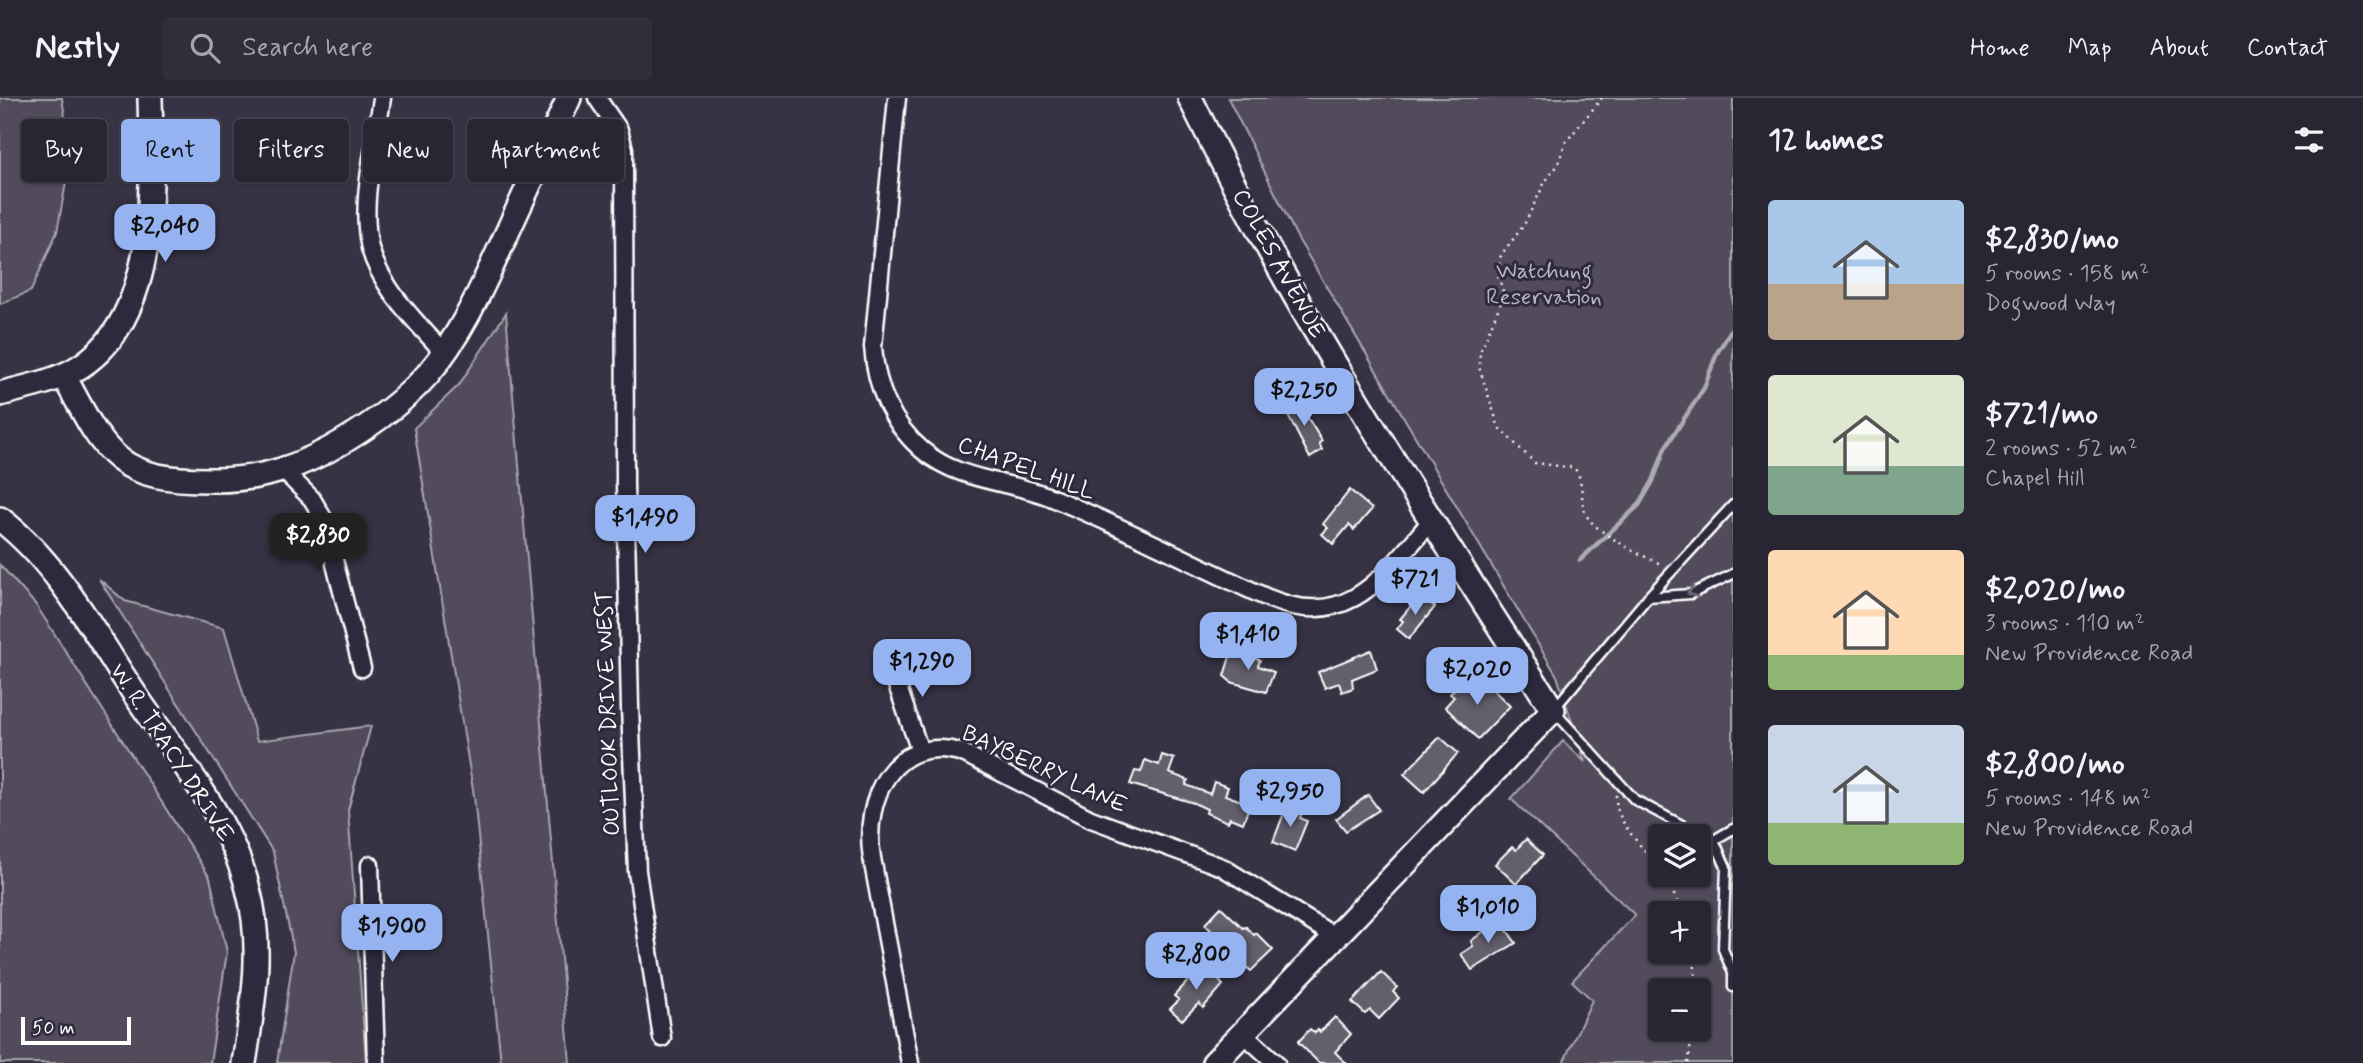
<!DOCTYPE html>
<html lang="en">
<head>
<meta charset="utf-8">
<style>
	:root { --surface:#292634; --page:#312e3c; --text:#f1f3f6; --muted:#a5a5ac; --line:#45434f; --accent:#95b2f1 }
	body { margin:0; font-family:Mynerve,sans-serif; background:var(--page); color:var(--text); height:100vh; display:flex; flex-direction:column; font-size:26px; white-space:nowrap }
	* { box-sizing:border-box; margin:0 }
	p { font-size:23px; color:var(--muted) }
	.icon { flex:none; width:38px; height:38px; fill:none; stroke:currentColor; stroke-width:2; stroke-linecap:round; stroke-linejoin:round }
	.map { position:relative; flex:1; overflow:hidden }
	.panel { display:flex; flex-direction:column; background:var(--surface); width:630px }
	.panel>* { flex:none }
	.banner { position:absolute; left:21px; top:21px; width:665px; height:63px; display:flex; gap:14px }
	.controls { position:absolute; left:1648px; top:726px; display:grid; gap:14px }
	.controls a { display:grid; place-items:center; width:63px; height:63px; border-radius:7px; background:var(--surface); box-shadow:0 2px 5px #0004,0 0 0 2px var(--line); font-size:35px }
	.scale { position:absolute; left:21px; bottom:18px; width:110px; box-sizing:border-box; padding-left:7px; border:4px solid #fff; border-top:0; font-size:19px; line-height:24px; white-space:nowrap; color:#fff; -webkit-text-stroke:5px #2f2a3d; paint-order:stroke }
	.price { position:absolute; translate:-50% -60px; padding:0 16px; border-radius:14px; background:var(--accent); color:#111; font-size:23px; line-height:46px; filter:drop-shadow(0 2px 4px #0008) }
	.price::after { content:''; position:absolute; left:50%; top:42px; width:21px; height:16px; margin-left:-10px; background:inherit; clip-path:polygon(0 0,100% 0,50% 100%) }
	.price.selected { background:#222; color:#fff }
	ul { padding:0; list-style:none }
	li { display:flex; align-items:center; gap:21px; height:175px; padding:0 35px }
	li span { display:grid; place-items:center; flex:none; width:196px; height:140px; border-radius:7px; color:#555 }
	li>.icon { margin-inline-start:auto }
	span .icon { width:84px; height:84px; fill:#fffc; stroke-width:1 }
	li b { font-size:30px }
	h2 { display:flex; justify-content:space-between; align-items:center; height:84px; padding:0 35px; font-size:30px }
	.tag { padding:0 24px; border-radius:7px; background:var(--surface); box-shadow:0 2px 5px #0004,0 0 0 2px var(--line); font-size:24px; line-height:63px }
	.tag.selected { background:var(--accent); color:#111 }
	header { display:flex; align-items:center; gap:42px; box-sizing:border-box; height:98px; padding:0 35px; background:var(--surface); border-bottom:2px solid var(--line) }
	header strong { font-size:33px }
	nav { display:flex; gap:38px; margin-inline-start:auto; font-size:24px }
	.search { width:490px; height:63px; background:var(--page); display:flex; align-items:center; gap:18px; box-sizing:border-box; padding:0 24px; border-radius:7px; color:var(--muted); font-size:26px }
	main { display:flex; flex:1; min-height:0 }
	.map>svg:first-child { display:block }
</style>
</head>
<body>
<header>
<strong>Nestly</strong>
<div class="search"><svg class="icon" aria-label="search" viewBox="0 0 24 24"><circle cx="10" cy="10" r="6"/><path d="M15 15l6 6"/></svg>Search here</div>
<nav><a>Home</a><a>Map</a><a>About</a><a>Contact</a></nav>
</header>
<main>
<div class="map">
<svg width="1733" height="965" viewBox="0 0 1733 965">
	<rect width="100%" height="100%" fill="#373345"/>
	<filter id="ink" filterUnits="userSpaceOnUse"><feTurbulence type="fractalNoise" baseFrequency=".0143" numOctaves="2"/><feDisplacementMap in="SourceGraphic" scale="14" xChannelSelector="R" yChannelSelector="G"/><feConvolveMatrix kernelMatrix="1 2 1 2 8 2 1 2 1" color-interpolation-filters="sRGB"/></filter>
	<g filter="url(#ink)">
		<g fill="#514c5c" stroke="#a8a6ae" stroke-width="2" fill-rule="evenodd">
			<polygon points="0,0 62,0 71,57 57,134 31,193 0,206"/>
			<path d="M 1228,0 L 1733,0 L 1733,965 L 1563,965 L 1592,902 L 1572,883 L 1635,817 L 1511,701 L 1563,643 L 1585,664 L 1557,578 L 1297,139 ZM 1661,738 L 1699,738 L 1699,777 L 1661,777 ZM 1661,816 L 1699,816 L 1699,854 L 1661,854 ZM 1661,892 L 1699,892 L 1699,931 L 1661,931 Z"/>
			<polygon points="506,215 570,965 501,965 474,698 414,330 459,287"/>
			<polygon points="0,467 36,507 210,780 227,854 210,965 0,965"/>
			<polygon points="99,481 125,503 224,530 257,643 371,628 348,712 366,965 277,965 294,854 273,754"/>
		</g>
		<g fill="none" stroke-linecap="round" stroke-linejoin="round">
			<polyline stroke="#adabb2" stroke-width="4.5" points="1580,462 1639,407 1653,383 1665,350 1704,290 1717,255 1733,229"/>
		</g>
		<g fill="#635f6d" stroke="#fff" stroke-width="2">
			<polygon points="1296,301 1322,343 1319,345 1322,352 1310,360 1283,308"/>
			<polygon points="1350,392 1372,411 1354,432 1349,427 1333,446 1322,436 1328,430 1323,426"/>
			<polygon points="1420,497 1435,509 1409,541 1397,531 1403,523 1400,521"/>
			<polygon points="1232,552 1260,562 1258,568 1274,574 1266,594 1231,584 1224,578"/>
			<polygon points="1371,552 1377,571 1352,581 1353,590 1342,594 1339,585 1325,590 1318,574"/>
			<polygon points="1482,581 1510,608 1478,641 1445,609 1454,599 1450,596 1460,586 1470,593"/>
			<polygon points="1440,639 1458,655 1424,694 1404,676"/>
			<polygon points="1162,657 1174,661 1169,675 1188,682 1186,687 1210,696 1214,684 1228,689 1225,697 1250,706 1243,725 1230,720 1228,724 1206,715 1207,711 1194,705 1130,686 1135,673 1141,674 1145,662 1159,667"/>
			<polygon points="1368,697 1379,712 1346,733 1336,721"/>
			<polygon points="1287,707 1302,714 1300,720 1307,723 1295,753 1273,744"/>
			<polygon points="1526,741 1543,757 1516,786 1495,766 1512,749 1516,752"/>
			<polygon points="1221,809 1243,830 1246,829 1254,837 1256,835 1273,852 1251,873 1225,851 1227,849 1205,826"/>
			<polygon points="1499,821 1516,845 1472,872 1461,856 1473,848 1471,843 1484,833 1483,831"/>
			<polygon points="1204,866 1223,887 1203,910 1199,905 1182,922 1170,911 1179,902 1174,898"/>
			<polygon points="1381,874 1397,889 1393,894 1399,900 1379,921 1370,912 1365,916 1352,904"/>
			<polygon points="1335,919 1351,936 1335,954 1346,965 1319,965 1298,944 1310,931 1315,935 1318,932 1320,934"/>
		</g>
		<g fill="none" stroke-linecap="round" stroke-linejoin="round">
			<defs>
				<g id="lane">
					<polyline points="1733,407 1648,499 1553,612 1635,702 1708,741 1714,742 1733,731"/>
					<polyline points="1648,499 1691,496 1733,476"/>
					<polyline points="1714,742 1726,769 1723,851 1733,875"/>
					<polyline points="1733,878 1733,889"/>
				</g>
				<g id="street">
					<path d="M 382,0 C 376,47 359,103 370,150 C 381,191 417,224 444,255"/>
					<polyline points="597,0 619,32 624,51 625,386 630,610 637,773 662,940"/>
					<path d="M 897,0 L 873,249 C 876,289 891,325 922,352 C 960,384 1007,382 1050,399 C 1124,429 1195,467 1268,500 C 1349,534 1383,478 1431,423"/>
					<polyline points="284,373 312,401 323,420 362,570"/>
					<polyline points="888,561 920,653"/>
					<polyline points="370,767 376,965"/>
					<polyline points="1243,935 1276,965"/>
					<path d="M 910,965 L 872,760 C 862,701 894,634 963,655 L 1091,721 L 1222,769 L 1334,838"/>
				</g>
				<g id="secondary">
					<path d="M 1190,0 C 1294,214 1424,412 1553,612 L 1214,965"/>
					<path d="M 64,278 C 106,358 117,383 214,382 C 263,382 302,368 344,343 C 374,325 403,304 427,277 C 463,235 484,185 507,135 C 528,90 548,45 569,0"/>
					<path d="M 0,296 C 25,289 54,284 76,271 C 161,221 152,86 150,0"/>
					<path d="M 0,421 C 59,466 96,538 136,598 C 176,657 230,720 248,791 C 264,849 253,907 244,965"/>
				</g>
			</defs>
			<use href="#lane" stroke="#fff" stroke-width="13"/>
			<use href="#street" stroke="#fff" stroke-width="21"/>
			<use href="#secondary" stroke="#fff" stroke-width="28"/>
			<g stroke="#fff" stroke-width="2.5" stroke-dasharray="2 5" stroke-linecap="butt">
				<path d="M 1602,0 L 1565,45 L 1558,67 L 1545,84 L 1524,127 L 1501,157 L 1497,174 L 1503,193 L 1502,202 L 1480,254 L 1479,269 L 1499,330 L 1535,365 L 1574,370 C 1585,381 1579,402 1586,416 C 1593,434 1645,459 1663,467"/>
				<path d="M 1616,697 C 1614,725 1645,751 1661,771"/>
				<polyline points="1665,777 1683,816"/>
				<polyline points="1694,854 1696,892"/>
				<polyline points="1688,965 1693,931"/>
			</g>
			<use href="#lane" stroke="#2f2a3d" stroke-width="8"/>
			<use href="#street" stroke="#2f2a3d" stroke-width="16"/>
			<use href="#secondary" stroke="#2f2a3d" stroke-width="23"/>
		</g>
		<defs><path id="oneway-chevron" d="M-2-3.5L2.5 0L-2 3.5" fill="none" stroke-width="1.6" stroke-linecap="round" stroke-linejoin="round" transform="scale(1.75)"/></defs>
		<use stroke="#6d6a77" href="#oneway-chevron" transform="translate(1692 494) rotate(162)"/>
	</g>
	<g text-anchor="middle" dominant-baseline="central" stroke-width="6" stroke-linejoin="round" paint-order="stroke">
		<g font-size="23" fill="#fff" stroke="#2f2a3d">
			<text transform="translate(1278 166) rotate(61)">COLES AVENUE</text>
			<text transform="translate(1026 371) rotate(20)">CHAPEL HILL</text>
			<text transform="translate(609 615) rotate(-92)">OUTLOOK DRIVE WEST</text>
			<text transform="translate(171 655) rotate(57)">W. R. TRACY DRIVE</text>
			<text transform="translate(1044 672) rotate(25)">BAYBERRY LANE</text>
		</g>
		<g font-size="23" fill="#b9b7be" stroke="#2f2a3d">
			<text x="1544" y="174">Watchung<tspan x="1544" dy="26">Reservation</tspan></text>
		</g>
	</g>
</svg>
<div class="controls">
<a><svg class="icon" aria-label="layers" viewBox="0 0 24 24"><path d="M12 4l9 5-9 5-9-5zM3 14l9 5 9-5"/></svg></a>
<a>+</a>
<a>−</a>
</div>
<div class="scale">50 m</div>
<b class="price" style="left:165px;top:166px">$2,040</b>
<b class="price" style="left:1304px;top:330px">$2,250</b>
<b class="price" style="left:645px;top:457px">$1,490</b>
<b class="price selected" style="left:318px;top:475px">$2,830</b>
<b class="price" style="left:1415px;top:519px">$721</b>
<b class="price" style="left:1248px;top:574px">$1,410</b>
<b class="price" style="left:922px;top:601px">$1,290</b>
<b class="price" style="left:1477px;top:609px">$2,020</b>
<b class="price" style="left:1290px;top:731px">$2,950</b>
<b class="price" style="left:1488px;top:847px">$1,010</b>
<b class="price" style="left:392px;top:866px">$1,900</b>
<b class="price" style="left:1196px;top:894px">$2,800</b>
<div class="banner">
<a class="tag">Buy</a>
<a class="tag selected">Rent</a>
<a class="tag">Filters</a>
<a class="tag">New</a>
<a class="tag">Apartment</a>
</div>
</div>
<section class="panel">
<h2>12 homes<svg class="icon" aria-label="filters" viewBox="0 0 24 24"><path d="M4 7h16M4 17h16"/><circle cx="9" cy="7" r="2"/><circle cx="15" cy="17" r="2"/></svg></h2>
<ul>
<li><span style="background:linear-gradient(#a9c7e8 60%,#b9a48a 0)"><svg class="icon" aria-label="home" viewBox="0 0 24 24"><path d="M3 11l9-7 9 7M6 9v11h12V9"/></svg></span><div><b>$2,830/mo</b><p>5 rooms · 158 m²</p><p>Dogwood Way</p></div></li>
<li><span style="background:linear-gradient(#dfe7d0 65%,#7fa58c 0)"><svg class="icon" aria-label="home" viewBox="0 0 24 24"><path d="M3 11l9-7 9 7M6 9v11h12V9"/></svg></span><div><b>$721/mo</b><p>2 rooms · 52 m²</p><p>Chapel Hill</p></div></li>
<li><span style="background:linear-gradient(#ffd9b3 75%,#8fb573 0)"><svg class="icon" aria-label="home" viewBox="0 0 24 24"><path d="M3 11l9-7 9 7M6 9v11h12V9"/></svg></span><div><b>$2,020/mo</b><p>3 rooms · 110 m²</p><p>New Providence Road</p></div></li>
<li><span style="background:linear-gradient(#c9d6e8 70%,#8fb573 0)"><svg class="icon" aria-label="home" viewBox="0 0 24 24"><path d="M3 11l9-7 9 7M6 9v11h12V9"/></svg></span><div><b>$2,800/mo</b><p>5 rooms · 148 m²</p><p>New Providence Road</p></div></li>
</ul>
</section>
</main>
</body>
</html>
